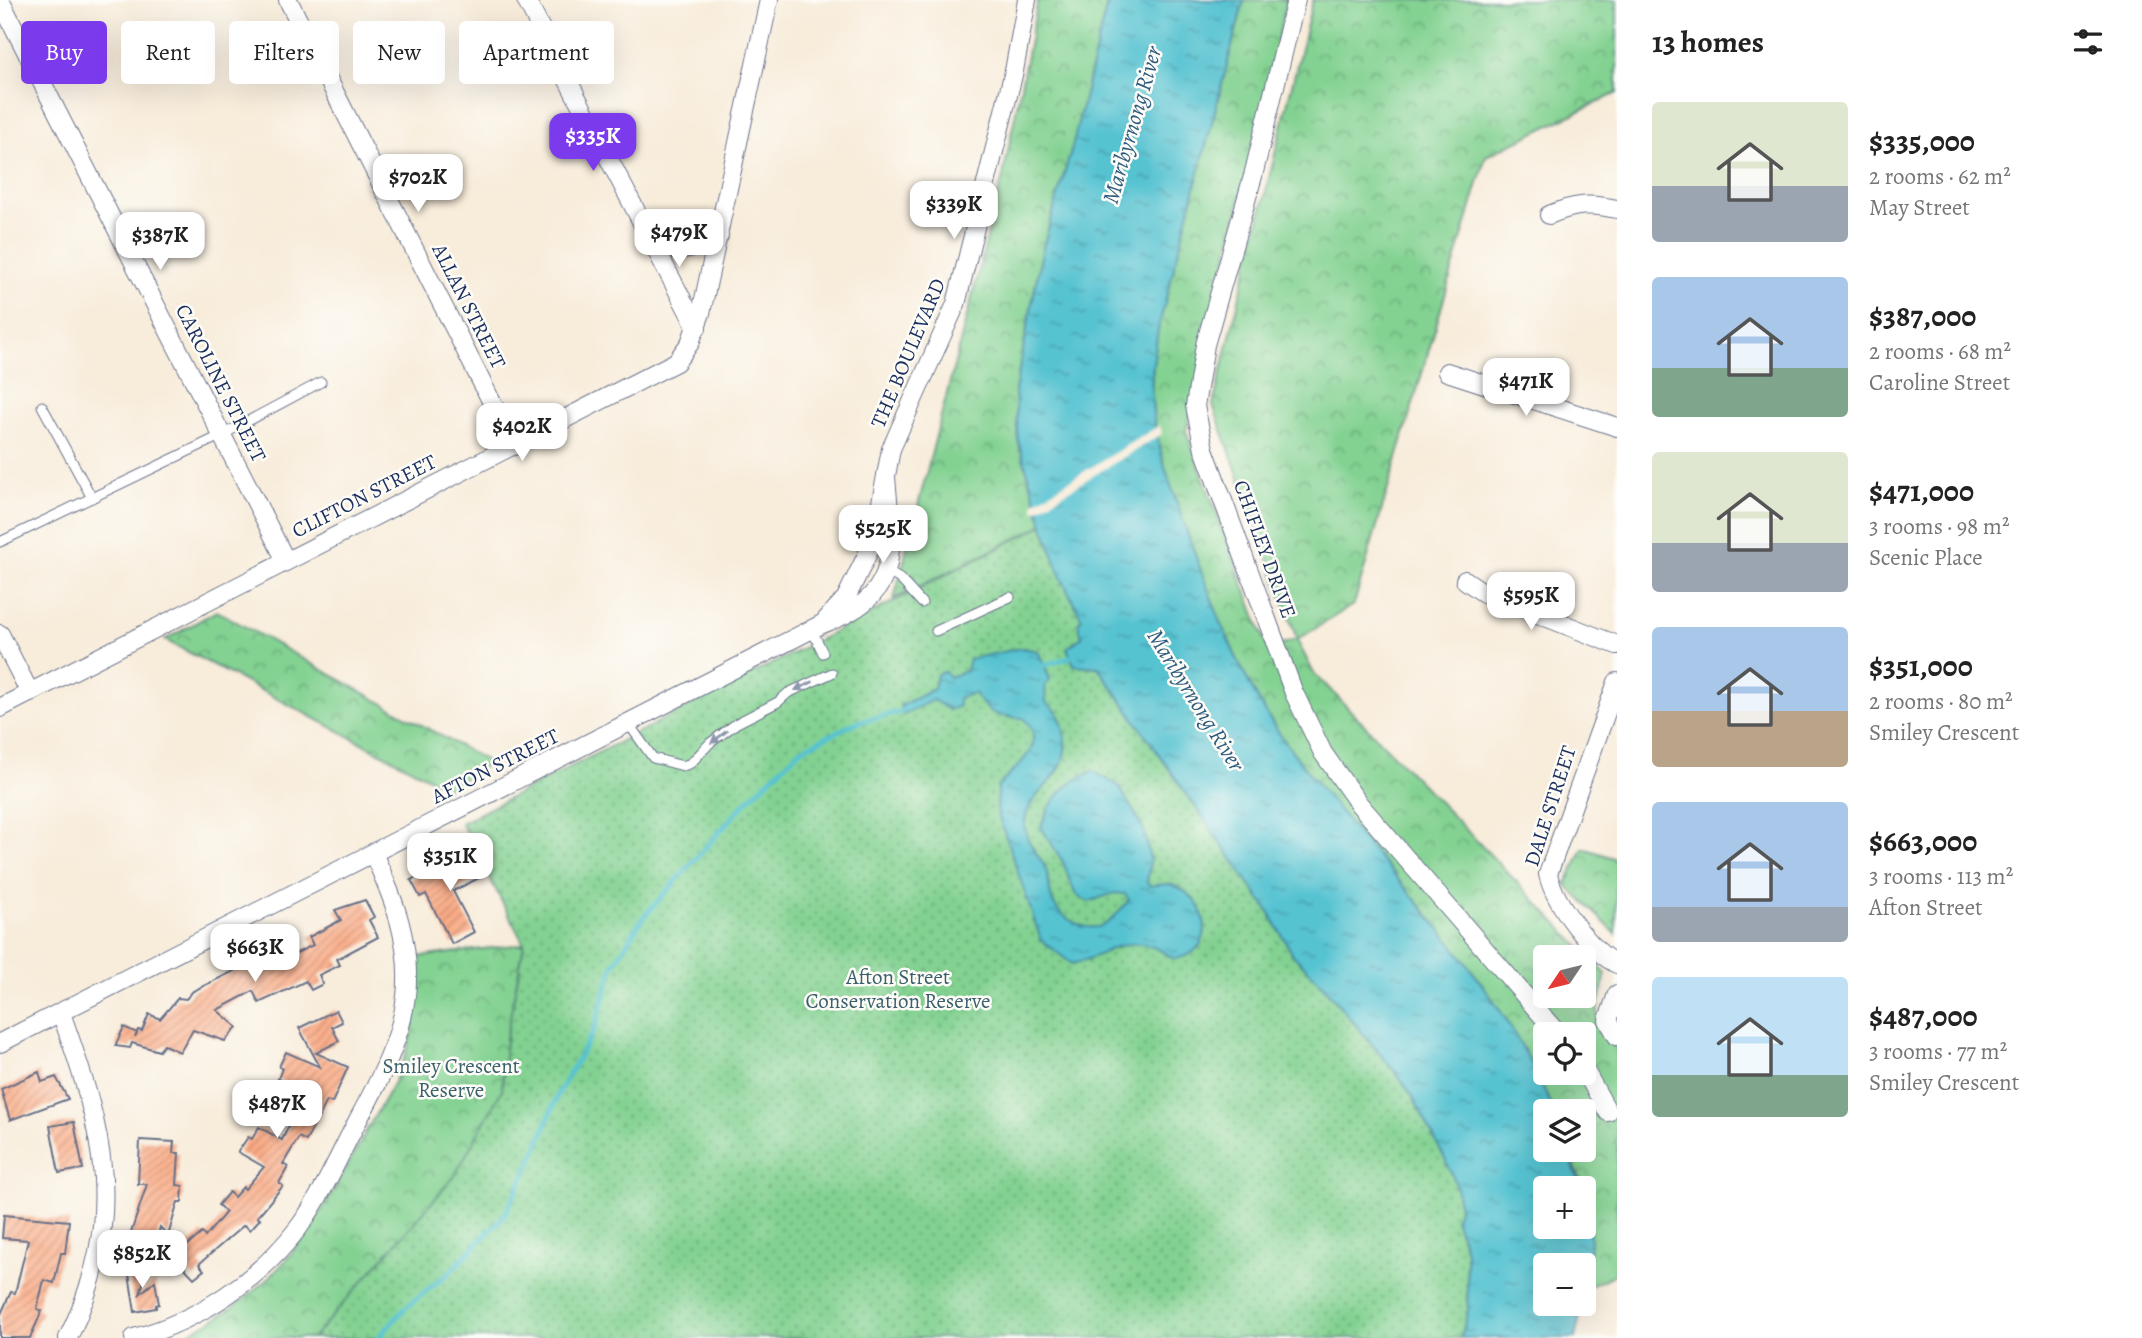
<!DOCTYPE html>
<html lang="en">
<head>
<meta charset="utf-8">
<style>
	:root { --surface:#fff; --page:#f6f6f6; --text:#222; --muted:#767676; --accent:#7c3aed }
	body { margin:0; font-family:Alegreya,serif; background:var(--page); color:var(--text); height:100vh; display:flex; flex-direction:column; font-size:26px; white-space:nowrap }
	* { box-sizing:border-box; margin:0 }
	p { font-size:23px; color:var(--muted) }
	.icon { flex:none; width:38px; height:38px; fill:none; stroke:currentColor; stroke-width:2; stroke-linecap:round; stroke-linejoin:round }
	.map { position:relative; flex:1; overflow:hidden }
	.panel { display:flex; flex-direction:column; background:var(--surface); width:525px }
	.panel>* { flex:none }
	.banner { position:absolute; left:21px; top:21px; width:665px; height:63px; display:flex; gap:14px }
	.needle { width:46px; rotate:235deg }
	.tools { position:absolute; left:1533px; top:945px; display:grid; gap:14px }
	.tools a { display:grid; place-items:center; width:63px; height:63px; border-radius:7px; background:var(--surface); box-shadow:0 7px 28px #0002; font-size:35px }
	.price { position:absolute; translate:-50% -60px; padding:0 16px; border-radius:14px; background:#fff; color:#222; font-size:23px; line-height:46px; filter:drop-shadow(0 2px 4px #0008) }
	.price::after { content:''; position:absolute; left:50%; top:42px; width:21px; height:16px; margin-left:-10px; background:inherit; clip-path:polygon(0 0,100% 0,50% 100%) }
	.price.current { background:var(--accent); color:#fff }
	ul { padding:0; list-style:none }
	li { display:flex; align-items:center; gap:21px; height:175px; padding:0 35px }
	li span { display:grid; place-items:center; flex:none; width:196px; height:140px; border-radius:7px; color:#555 }
	li>.icon { margin-inline-start:auto }
	span .icon { width:84px; height:84px; fill:#fffc; stroke-width:1 }
	li b { font-size:30px }
	h2 { display:flex; justify-content:space-between; align-items:center; height:84px; padding:0 35px; font-size:30px }
	.tag { padding:0 24px; border-radius:7px; background:var(--surface); box-shadow:0 7px 28px #0002; font-size:24px; line-height:63px }
	.tag.current { background:var(--accent); color:#fff }
	main { display:flex; flex:1; min-height:0 }
	.map>svg:first-child { display:block }
</style>
</head>
<body>
<main>
<div class="map">
<svg width="1617" height="1338" viewBox="0 0 1617 1338">
	<defs>
		<pattern id="grass-dots" width="8" height="8" patternUnits="userSpaceOnUse" patternTransform="scale(1.75)"><rect width="8" height="8" fill="#83d292"/><path d="M2 2h.1M6 6h.1" fill="none" stroke="#6aab7a" stroke-width="1.8" stroke-linecap="round"/></pattern>
		<pattern id="park-crowns" width="20" height="18" patternUnits="userSpaceOnUse" patternTransform="scale(1.75)"><rect width="20" height="18" fill="#83d292"/><path d="M2 6a3 3 0 1 1 6 0M12 15a3 3 0 1 1 6 0" fill="none" stroke="#6aab7a"/></pattern>
		<pattern id="water-ripples" width="26" height="14" patternUnits="userSpaceOnUse" patternTransform="scale(1.75)"><rect width="26" height="14" fill="#57c3d1"/><path d="M2 4q2-2 4 0t4 0M15 11q2-2 4 0t4 0" fill="none" stroke="#479fad"/></pattern>
		<pattern id="building-hatch" width="6" height="6" patternUnits="userSpaceOnUse" patternTransform="scale(1.75)"><rect width="6" height="6" fill="#fbaa84"/><path d="M-1 1l2-2M0 6l6-6M5 7l2-2" fill="none" stroke="#ca8b6f"/></pattern>
	</defs>
	<rect width="100%" height="100%" fill="#fdfcf7"/>
	<filter id="ink" filterUnits="userSpaceOnUse"><feTurbulence type="fractalNoise" baseFrequency=".0143" numOctaves="2"/><feDisplacementMap in="SourceGraphic" scale="14" xChannelSelector="R" yChannelSelector="G"/><feConvolveMatrix kernelMatrix="1 2 1 2 8 2 1 2 1" color-interpolation-filters="sRGB"/></filter>
	<filter id="wash" filterUnits="userSpaceOnUse"><feTurbulence type="fractalNoise" baseFrequency=".00686" numOctaves="4" result="noise"/><feDisplacementMap in="SourceGraphic" scale="28" xChannelSelector="R" yChannelSelector="G"/><feGaussianBlur stdDeviation="1.57" result="paint"/><feColorMatrix in="noise" values="0 0 0 0 0 0 0 0 0 0 0 0 0 0 0 0 0 1.4 0 .05"/><feComposite in="paint" operator="in"/></filter>
	<g filter="url(#wash)">
		<rect width="100%" height="100%" fill="#f8ecda"/>
		<polygon fill="url(#grass-dots)" stroke="#4f8078" stroke-width="2" points="1043,525 1061,577 1082,619 1078,623 1098,666 1269,912 1293,955 1319,981 1396,1073 1413,1097 1445,1158 1456,1184 1459,1207 1455,1218 1466,1251 1468,1311 1461,1338 313,1338 358,1285 502,1090 506,1038 524,944 461,823"/>
		<g fill="url(#park-crowns)" stroke="#4f8078" stroke-width="2" fill-rule="evenodd">
			<polygon points="1038,0 1108,0 1073,144 1043,247 1015,391 1018,440 1043,525 894,599 1003,176"/>
			<path d="M 1244,0 L 1287,0 L 1186,431 L 1268,650 L 1297,639 L 1213,405 L 1313,0 L 1617,0 L 1617,93 L 1486,156 L 1354,604 L 1297,640 L 1313,672 L 1606,974 C 1599,1006 1587,1023 1617,1044 L 1617,1273 L 1584,1289 L 1588,1210 L 1584,1188 L 1568,1150 L 1584,1150 L 1584,1111 L 1553,1111 C 1496,966 1370,861 1281,736 C 1238,674 1213,605 1188,535 C 1171,486 1148,430 1152,376 C 1153,361 1156,345 1158,329 ZM 1545,957 L 1584,957 L 1584,996 L 1545,996 ZM 1545,1034 L 1584,1034 L 1584,1073 L 1545,1073 Z"/>
			<polygon points="217,611 490,763 448,788 165,640"/>
			<polygon points="1583,848 1617,859 1616,934 1566,885"/>
			<path d="M 524,944 L 506,1038 L 502,1090 L 454,1177 L 313,1338 L 177,1338 C 281,1293 316,1225 366,1131 C 376,1113 388,1095 397,1076 C 415,1039 419,997 418,957 Z"/>
		</g>
		<g fill="url(#water-ripples)" stroke="#397998" stroke-width="2">
			<path d="M 1108,0 L 1244,0 L 1158,329 C 1156,345 1153,361 1152,376 C 1148,430 1171,486 1188,535 C 1213,605 1238,674 1281,736 C 1370,861 1496,966 1553,1111 L 1545,1111 L 1545,1150 L 1568,1150 L 1581,1188 L 1545,1188 L 1545,1227 L 1584,1227 L 1584,1196 C 1593,1225 1591,1255 1584,1285 L 1584,1265 L 1545,1265 L 1545,1304 L 1577,1304 L 1581,1313 L 1575,1338 L 1461,1338 L 1468,1311 L 1466,1251 L 1455,1218 L 1459,1207 L 1456,1184 L 1445,1159 L 1413,1097 L 1396,1073 L 1319,981 L 1293,955 L 1269,912 L 1098,667 L 1074,665 L 1067,648 L 1082,637 L 1078,623 L 1082,619 L 1061,577 L 1043,525 L 1018,440 L 1015,391 L 1043,247 L 1073,144 Z"/>
			<path d="M 1021,648 L 1038,651 L 1050,679 L 1045,686 L 1046,702 C 1059,711 1061,717 1064,732 C 1073,782 1030,784 1025,822 C 1023,838 1036,852 1044,865 C 1050,876 1048,890 1053,902 C 1060,919 1089,935 1107,923 C 1115,918 1122,907 1129,900 L 1125,894 L 1114,893 L 1088,902 L 1075,893 L 1063,862 L 1041,827 C 1051,798 1065,783 1093,771 L 1119,786 L 1144,830 L 1150,860 L 1147,882 L 1150,886 C 1157,885 1166,883 1173,885 C 1209,898 1221,953 1174,959 C 1129,926 1114,954 1072,964 L 1041,940 L 997,811 L 998,786 C 1017,766 1051,744 1023,718 C 996,717 989,715 974,693 L 958,698 L 959,706 L 949,710 L 933,700 L 903,715 L 900,706 L 934,689 L 937,674 L 945,672 L 949,677 L 966,671 L 969,659 Z"/>
		</g>
		<polygon fill="#f8ecda" points="1160,425 1162,434 1035,511 1033,503"/>
		<g fill="none" stroke-linecap="round" stroke-linejoin="round">
			<g stroke="#57c3d1" stroke-width="5">
				<polyline points="1039,667 1076,655"/>
				<polyline points="378,1338 405,1308 450,1272 504,1216 533,1158 558,1094 595,1028 613,966 642,919 745,803 800,750 855,723 907,710"/>
			</g>
		</g>
		<g id="blocks">
			<g fill="url(#building-hatch)">
				<polygon points="472,849 485,875 453,891 474,932 452,944 426,894 420,897 411,880 428,871 430,875 462,858 460,855"/>
				<polygon points="365,900 374,917 369,920 378,937 337,959 340,965 319,975 323,984 311,990 306,981 259,1003 253,991 217,1010 237,1027 225,1041 193,1030 180,1052 164,1045 159,1051 132,1043 130,1048 115,1046 124,1027 137,1033 135,1037 138,1030 142,1031 149,1014 160,1019 178,998 186,999 193,991 265,956 266,958 287,947 291,956 313,945 309,937 341,920 335,910"/>
				<polygon points="336,1010 342,1022 332,1027 339,1041 316,1053 348,1067 332,1103 327,1101 306,1141 299,1137 283,1164 288,1167 279,1183 283,1186 257,1217 260,1219 250,1230 244,1225 199,1264 204,1270 194,1278 178,1261 184,1255 181,1251 202,1233 205,1237 226,1212 218,1205 229,1192 234,1197 243,1187 245,1189 264,1167 238,1152 248,1137 252,1139 259,1127 282,1140 293,1117 287,1114 291,1107 288,1106 297,1087 278,1079 282,1068 279,1067 286,1052 320,1067 299,1028"/>
				<polygon points="39,1072 42,1082 56,1077 68,1099 10,1120 1,1089"/>
				<polygon points="74,1122 83,1169 59,1173 50,1126"/>
				<polygon points="140,1140 174,1142 173,1153 179,1153 177,1185 183,1186 182,1202 178,1202 168,1236 160,1227 153,1253 127,1245 147,1184 138,1184"/>
				<polygon points="4,1215 69,1221 65,1253 61,1253 54,1283 44,1280 37,1309 42,1311 30,1338 0,1338 0,1316 11,1292 15,1293 28,1240 2,1238"/>
				<polygon points="149,1264 140,1294 155,1281 159,1304 156,1305 156,1308 135,1312 128,1268"/>
			</g>
		</g>
	</g>
	<g filter="url(#ink)">
		<use href="#blocks" fill-opacity="0" stroke="#687189" stroke-width="2"/>
		<g fill="none" stroke-linecap="round" stroke-linejoin="round">
			<defs>
				<g id="service">
					<polyline points="42,406 92,498"/>
					<polyline points="0,542 222,435 321,382"/>
					<polyline points="888,572 900,579 922,603"/>
					<polyline points="812,630 823,653"/>
					<polyline points="936,631 1010,597"/>
					<polyline points="628,723 653,758 683,766 691,763 710,743 737,723 778,702 788,693 832,673"/>
				</g>
				<g id="minor">
					<polyline points="0,0 286,561"/>
					<polyline points="288,0 514,446"/>
					<polyline points="526,0 697,328"/>
					<polyline points="1296,0 1253,176 1205,345 1195,406 1204,449 1294,693 1323,753 1359,804 1558,1034"/>
					<path d="M 1549,215 C 1575,204 1590,203 1617,209"/>
					<path d="M 649,237 C 673,258 693,248 719,236"/>
					<polyline points="1447,372 1617,427"/>
					<polyline points="1465,580 1484,593 1617,645"/>
					<polyline points="826,620 846,598 868,553 877,524 891,449 956,304 1014,71 1027,0"/>
					<polyline points="0,634 30,693"/>
					<path d="M 1617,682 L 1548,874 C 1554,902 1591,952 1617,964"/>
					<polyline points="0,708 676,362 690,343 701,313 769,0"/>
					<polyline points="1617,994 1608,1020 1617,1036"/>
					<path d="M 61,1013 C 104,1133 127,1216 68,1338"/>
					<path d="M 0,1043 L 822,624 C 904,596 892,550 886,477"/>
					<polyline points="1584,1069 1608,1112"/>
					<path d="M 134,1338 C 198,1321 259,1280 299,1227 C 323,1194 339,1155 358,1120 C 379,1081 401,1041 406,996 C 412,944 394,899 373,853"/>
				</g>
			</defs>
			<use href="#service" stroke="#687189" stroke-width="11"/>
			<use href="#minor" stroke="#687189" stroke-width="20"/>
			<use href="#service" stroke="#fff" stroke-width="9"/>
			<use href="#minor" stroke="#fff" stroke-width="18"/>
		</g>
		<defs><path id="oneway-solid" d="M-6-.8H1V-3.2L6.5 0L1 3.2V.8H-6Z" transform="scale(1.75)"/></defs>
		<g fill="#8d97ae">
			<use href="#oneway-solid" transform="translate(804 686) rotate(155)"/>
			<use href="#oneway-solid" transform="translate(719 737) rotate(142)"/>
		</g>
	</g>
	<g text-anchor="middle" dominant-baseline="central" stroke-width="5" stroke-linejoin="round" paint-order="stroke">
		<g font-size="21" fill="#1b2f5e" stroke="#fdfcf7">
			<text transform="translate(469 306) rotate(63)">ALLAN STREET</text>
			<text transform="translate(908 353) rotate(-67)">THE BOULEVARD</text>
			<text transform="translate(221 383) rotate(63)">CAROLINE STREET</text>
			<text transform="translate(364 496) rotate(-27)">CLIFTON STREET</text>
			<text transform="translate(1265 549) rotate(70)">CHIFLEY DRIVE</text>
			<text transform="translate(495 766) rotate(-27)">AFTON STREET</text>
			<text transform="translate(1550 806) rotate(-72)">DALE STREET</text>
		</g>
		<g font-size="21" fill="#3a606e" stroke="#fdfcf7">
			<text x="898" y="977">Afton Street<tspan x="898" dy="24">Conservation Reserve</tspan></text>
			<text x="451" y="1066">Smiley Crescent<tspan x="451" dy="24">Reserve</tspan></text>
		</g>
		<g font-size="23" font-style="italic" fill="#2d5b80" stroke="#fdfcf7">
			<text transform="translate(1132 125) rotate(-74)">Maribyrnong River</text>
			<text transform="translate(1196 700) rotate(58)">Maribyrnong River</text>
		</g>
	</g>
</svg>
<div class="tools">
<a><svg class="needle" viewBox="-14 -14 28 28"><path d="M0-13l5 13h-10z" fill="#e53935"/><path d="M0 13l5-13h-10z" fill="#767676"/></svg></a>
<a><svg class="icon" aria-label="locate" viewBox="0 0 24 24"><circle cx="12" cy="12" r="6"/><path d="M12 2v4M12 18v4M2 12h4M18 12h4"/></svg></a>
<a><svg class="icon" aria-label="layers" viewBox="0 0 24 24"><path d="M12 4l9 5-9 5-9-5zM3 14l9 5 9-5"/></svg></a>
<a>+</a>
<a>−</a>
</div>
<b class="price current" style="left:593px;top:173px">$335K</b>
<b class="price" style="left:418px;top:214px">$702K</b>
<b class="price" style="left:954px;top:241px">$339K</b>
<b class="price" style="left:679px;top:269px">$479K</b>
<b class="price" style="left:160px;top:272px">$387K</b>
<b class="price" style="left:1526px;top:418px">$471K</b>
<b class="price" style="left:522px;top:463px">$402K</b>
<b class="price" style="left:883px;top:565px">$525K</b>
<b class="price" style="left:1531px;top:632px">$595K</b>
<b class="price" style="left:450px;top:893px">$351K</b>
<b class="price" style="left:255px;top:984px">$663K</b>
<b class="price" style="left:277px;top:1140px">$487K</b>
<b class="price" style="left:142px;top:1290px">$852K</b>
<div class="banner">
<a class="tag current">Buy</a>
<a class="tag">Rent</a>
<a class="tag">Filters</a>
<a class="tag">New</a>
<a class="tag">Apartment</a>
</div>
</div>
<section class="panel">
<h2>13 homes<svg class="icon" aria-label="filters" viewBox="0 0 24 24"><path d="M4 7h16M4 17h16"/><circle cx="9" cy="7" r="2"/><circle cx="15" cy="17" r="2"/></svg></h2>
<ul>
<li><span style="background:linear-gradient(#dfe7d0 60%,#9aa5b1 0)"><svg class="icon" aria-label="home" viewBox="0 0 24 24"><path d="M3 11l9-7 9 7M6 9v11h12V9"/></svg></span><div><b>$335,000</b><p>2 rooms · 62 m²</p><p>May Street</p></div></li>
<li><span style="background:linear-gradient(#a9c7e8 65%,#7fa58c 0)"><svg class="icon" aria-label="home" viewBox="0 0 24 24"><path d="M3 11l9-7 9 7M6 9v11h12V9"/></svg></span><div><b>$387,000</b><p>2 rooms · 68 m²</p><p>Caroline Street</p></div></li>
<li><span style="background:linear-gradient(#dfe7d0 65%,#9aa5b1 0)"><svg class="icon" aria-label="home" viewBox="0 0 24 24"><path d="M3 11l9-7 9 7M6 9v11h12V9"/></svg></span><div><b>$471,000</b><p>3 rooms · 98 m²</p><p>Scenic Place</p></div></li>
<li><span style="background:linear-gradient(#a9c7e8 60%,#b9a48a 0)"><svg class="icon" aria-label="home" viewBox="0 0 24 24"><path d="M3 11l9-7 9 7M6 9v11h12V9"/></svg></span><div><b>$351,000</b><p>2 rooms · 80 m²</p><p>Smiley Crescent</p></div></li>
<li><span style="background:linear-gradient(#a9c7e8 75%,#9aa5b1 0)"><svg class="icon" aria-label="home" viewBox="0 0 24 24"><path d="M3 11l9-7 9 7M6 9v11h12V9"/></svg></span><div><b>$663,000</b><p>3 rooms · 113 m²</p><p>Afton Street</p></div></li>
<li><span style="background:linear-gradient(#bfe0f5 70%,#7fa58c 0)"><svg class="icon" aria-label="home" viewBox="0 0 24 24"><path d="M3 11l9-7 9 7M6 9v11h12V9"/></svg></span><div><b>$487,000</b><p>3 rooms · 77 m²</p><p>Smiley Crescent</p></div></li>
</ul>
</section>
</main>
</body>
</html>
